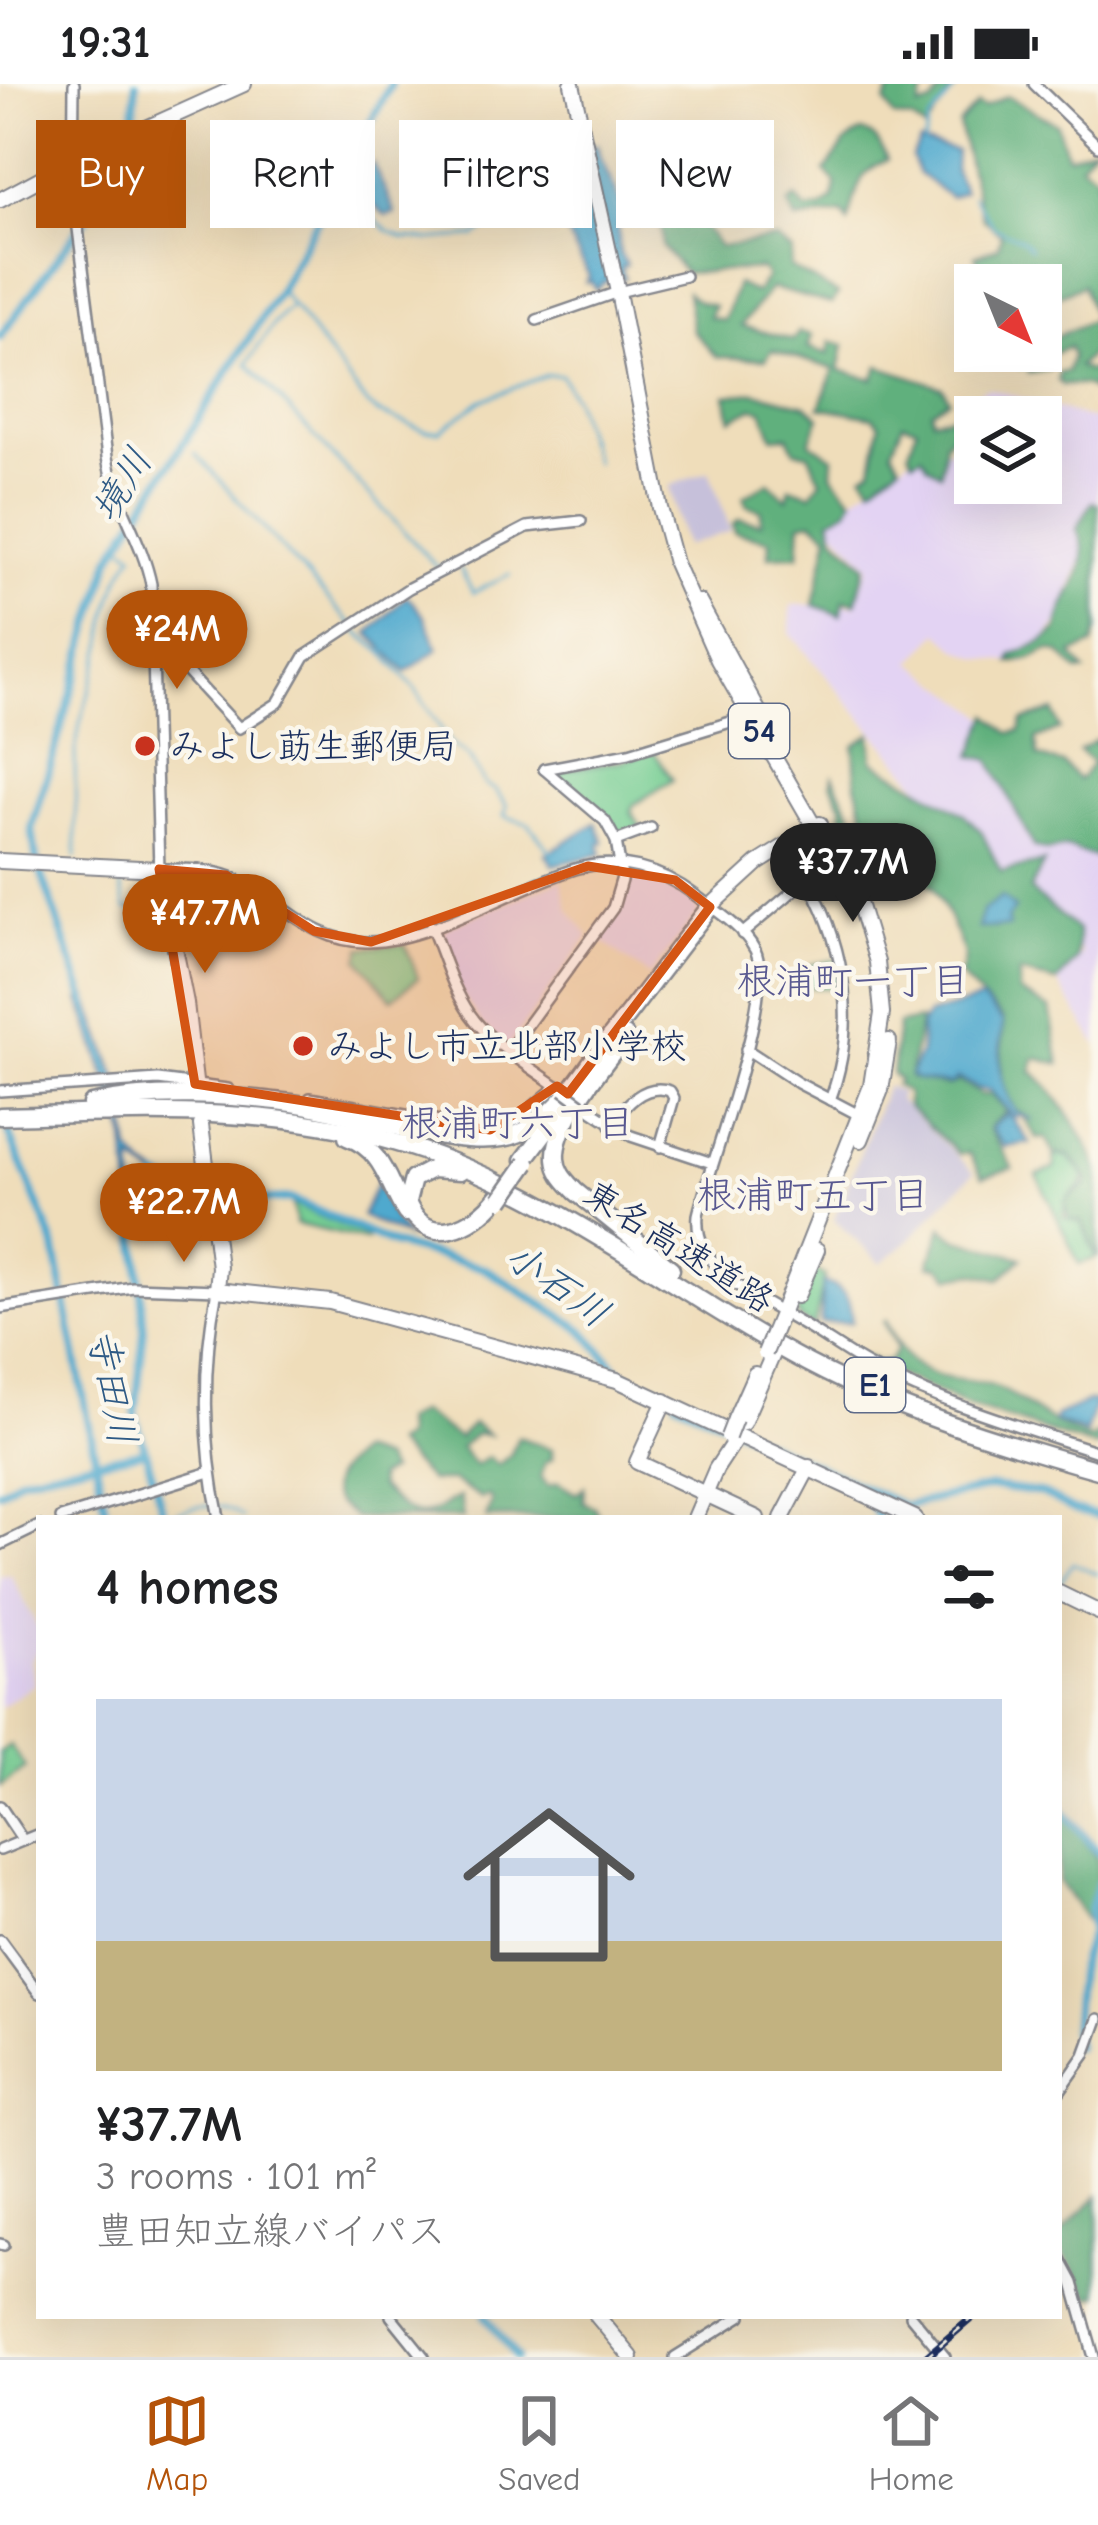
<!DOCTYPE html>
<html lang="en">
<head>
<meta charset="utf-8">
<style>
	:root { --surface:#fff; --page:#f2f2f2; --text:#202124; --muted:#757577; --line:#e0e0e0; --accent:#b45309 }
	body { margin:0; font-family:"Comic Neue","Klee One",sans-serif; background:var(--page); color:var(--text); height:100vh; display:flex; flex-direction:column; font-size:45px; white-space:nowrap }
	* { box-sizing:border-box; margin:0 }
	p { font-size:39px; color:var(--muted) }
	.icon { flex:none; width:66px; height:66px; fill:none; stroke:currentColor; stroke-width:2; stroke-linecap:round; stroke-linejoin:round }
	.map { position:relative; flex:1; overflow:hidden }
	.panel { position:absolute; left:36px; top:1431px; width:1026px; height:804px; display:flex; flex-direction:column; background:var(--surface); border-radius:0px; box-shadow:0 12px 48px #0002 }
	.panel>* { flex:none }
	.guide { position:absolute; left:36px; top:36px; width:1026px; height:108px; display:flex; gap:24px }
	.needle { width:78px; rotate:137deg }
	.controls { position:absolute; left:954px; top:180px; display:grid; gap:24px }
	.controls a { display:grid; place-items:center; width:108px; height:108px; border-radius:0px; background:var(--surface); box-shadow:0 12px 48px #0002; font-size:60px }
	.price { position:absolute; translate:-50% -102px; padding:0 27px; border-radius:42px; background:var(--accent); color:#fff; font-size:39px; line-height:78px; filter:drop-shadow(0 3px 6px #0008) }
	.price::after { content:''; position:absolute; left:50%; top:72px; width:36px; height:27px; margin-left:-18px; background:inherit; clip-path:polygon(0 0,100% 0,50% 100%) }
	.price.current { background:#222; color:#fff }
	ul { padding:0; list-style:none }
	li { display:grid; align-content:center; gap:24px; height:636px; padding:0 60px }
	li span { display:grid; place-items:center; height:372px; border-radius:0px; color:#555 }
	li>.icon { margin-inline-start:auto }
	span .icon { width:216px; height:216px; fill:#fffc; stroke-width:1 }
	li b { font-size:51px }
	h2 { display:flex; justify-content:space-between; align-items:center; height:144px; padding:0 60px; font-size:51px }
	.tag { padding:0 42px; border-radius:0px; background:var(--surface); box-shadow:0 12px 48px #0002; font-size:42px; line-height:108px }
	.tag.current { background:var(--accent); color:#fff }
	.status { display:flex; justify-content:space-between; align-items:center; height:84px; padding:0 60px; background:var(--surface); direction:ltr }
	.status svg { height:33px; fill:currentColor }
	.tabs { display:flex; justify-content:space-around; align-items:center; height:168px; border-top:3px solid var(--line); background:var(--surface); font-size:33px; color:var(--muted) }
	.tabs a { display:grid; justify-items:center; gap:6px }
	.tabs .current { color:var(--accent) }
	.map>svg:first-child { display:block }
</style>
</head>
<body>
<div class="status"><b>19:31</b><svg viewBox="0 0 49 12"><path d="M0 12V9h3v3zM5 12V6h3v6zM10 12V3h3v9zM15 12V0h3v12zM26 1h20v11H26zM47 4h2v5h-2z"/></svg></div>
<div class="map">
<svg width="1098" height="2273" viewBox="0 0 1098 2273">
	<rect width="100%" height="100%" fill="#fbf7ec"/>
	<filter id="ink" filterUnits="userSpaceOnUse"><feTurbulence type="fractalNoise" baseFrequency=".00833" numOctaves="2"/><feDisplacementMap in="SourceGraphic" scale="24" xChannelSelector="R" yChannelSelector="G"/><feConvolveMatrix kernelMatrix="1 2 1 2 8 2 1 2 1" color-interpolation-filters="sRGB"/></filter>
	<filter id="wash" filterUnits="userSpaceOnUse"><feTurbulence type="fractalNoise" baseFrequency=".004" numOctaves="4" result="noise"/><feDisplacementMap in="SourceGraphic" scale="48" xChannelSelector="R" yChannelSelector="G"/><feGaussianBlur stdDeviation="2.7" result="paint"/><feColorMatrix in="noise" values="0 0 0 0 0 0 0 0 0 0 0 0 0 0 0 0 0 1.4 0 .05"/><feComposite in="paint" operator="in"/></filter>
	<g filter="url(#wash)">
		<rect width="100%" height="100%" fill="#efddba"/>
		<g fill="#e3d3f3" fill-rule="evenodd">
			<path d="M 988,304 L 1098,337 L 1098,450 L 1084,470 L 1056,541 L 1025,579 L 979,574 L 958,565 L 939,548 L 912,578 L 985,632 L 1098,756 L 1098,962 L 1054,892 L 1082,870 L 1070,847 L 995,791 L 790,549 L 791,521 L 856,521 L 869,481 L 824,434 L 920,367 L 948,366 L 972,340 L 980,307 ZM 975,333 L 1041,333 L 1041,399 L 975,399 Z"/>
			<polygon points="630,786 697,819 698,830 649,892 596,853 616,824"/>
			<polygon points="561,796 569,826 589,852 508,963 481,939 458,904 441,856 447,843"/>
			<polygon points="11,1491 39,1547 39,1565 31,1576 35,1600 0,1624 0,1492"/>
		</g>
		<g fill="#c6c0da">
			<polygon points="709,387 731,447 685,462 669,402"/>
			<polygon points="887,1002 901,1009 898,1015 974,1088 906,1159 881,1179 834,1136"/>
		</g>
		<g fill="#76cd93" stroke="#487e78" stroke-width="3">
			<polygon points="652,665 673,696 633,721 631,728 641,743 619,751 600,725 551,688 625,676"/>
			<polygon points="405,860 418,894 392,915 359,875 362,864"/>
			<polygon points="837,876 842,904 811,903 810,881"/>
			<polygon points="1054,1072 1068,1072 1085,1093 1082,1101 1067,1114 1063,1133 1082,1139 1096,1174 1079,1180 1037,1091 1055,1084"/>
			<polygon points="292,1120 368,1153 366,1156 296,1140"/>
			<polygon points="814,1185 825,1192 814,1243 799,1234 797,1226"/>
			<polygon points="10,1661 26,1684 0,1702 0,1668"/>
		</g>
		<g fill="#60b07d" stroke="#3e706e" stroke-width="3">
			<polygon points="894,0 926,0 919,24 932,20 944,3 951,8 925,46 912,36 894,33 885,18"/>
			<polygon points="1007,12 1057,40 1067,72 1094,62 1080,80 1098,92 1098,265 1078,282 1089,287 1098,283 1098,296 1092,306 1085,301 1062,301 1058,296 1059,289 1067,288 1072,272 1069,263 1052,270 1049,286 1029,289 1027,281 1020,284 1016,280 1017,275 1041,267 1041,260 1094,235 1083,201 1057,212 1041,205 1041,201 991,199 975,172 998,163 1001,150 982,134 959,41 978,20 983,24"/>
			<path d="M 861,48 C 876,49 882,64 887,76 C 854,89 858,109 848,138 L 843,129 L 796,136 L 788,120 L 796,114 L 806,126 L 821,124 L 833,115 L 836,99 L 825,87 L 846,58 Z"/>
			<path d="M 663,72 L 686,91 L 676,103 L 719,163 L 776,155 L 792,167 L 790,183 L 838,210 L 832,220 L 771,204 L 741,242 L 793,256 L 799,248 L 812,251 L 808,263 L 828,270 L 830,258 L 844,261 L 839,286 L 873,295 L 879,282 L 942,303 L 949,315 L 931,327 L 932,335 L 969,329 L 964,341 L 945,357 L 941,389 L 928,382 L 922,371 L 913,376 L 909,367 L 917,343 L 903,339 L 892,366 L 900,380 L 872,402 L 863,390 L 872,384 L 880,340 L 873,333 L 820,323 L 834,285 L 772,266 L 766,275 L 717,273 L 693,247 L 687,208 L 697,217 L 714,222 L 709,233 L 724,236 L 737,200 L 756,209 L 767,193 L 762,185 L 685,189 L 662,162 C 663,141 656,125 655,104 L 666,99 L 659,78 Z"/>
			<polygon points="755,308 806,321 820,333 810,358 833,373 832,390 853,415 848,425 831,435 835,452 866,481 856,519 844,516 841,531 814,521 829,450 812,437 801,439 799,471 769,472 770,456 735,448 733,440 739,435 761,439 761,426 747,421 743,413 769,398 787,415 790,403 811,410 821,396 808,369 795,367 788,352 773,353 762,326 753,324 731,335 726,311"/>
			<path d="M 1092,418 L 1098,420 L 1098,543 L 1093,561 L 1072,570 L 1085,587 L 1078,588 L 1060,569 L 1049,566 L 1031,575 L 1010,579 L 1012,571 L 1043,558 L 1058,545 C 1061,508 1098,488 1077,445 Z"/>
			<polygon points="1054,627 1060,645 1036,655 1038,672 1063,680 1079,696 1093,679 1079,667 1098,655 1098,774 1066,763 1047,767 1034,763 990,676 972,672 989,631 1009,649 1020,647 1023,637"/>
			<path d="M 871,650 L 873,677 L 964,730 L 981,747 L 1001,788 L 1044,778 L 1030,806 L 1078,847 L 1077,875 L 1057,898 L 1019,889 L 1019,908 L 1050,925 L 1060,980 L 1035,974 L 1032,987 C 1055,1007 1091,1058 1098,1089 C 1098,1114 1098,1148 1098,1174 L 1082,1138 L 1069,1135 L 1065,1119 L 1069,1113 L 1086,1102 L 1088,1095 L 1069,1071 L 1054,1070 L 1045,1054 L 1038,1055 L 1022,1032 L 1033,1037 C 1028,1032 1022,1031 1017,1027 C 993,1010 1004,959 1003,935 L 960,892 C 961,885 964,879 964,872 C 964,866 937,805 931,801 C 917,792 901,790 887,779 L 878,781 L 845,759 L 842,721 L 831,699 L 833,692 L 853,732 L 850,751 L 884,776 L 886,762 L 893,760 L 891,747 L 866,737 L 856,700 L 854,662 Z"/>
			<path d="M 920,936 C 919,954 909,982 910,994 L 948,1002 L 958,997 L 982,1011 L 990,1010 L 1006,1027 L 989,1044 L 1013,1084 L 983,1093 L 969,1069 L 959,1070 L 907,1021 L 907,1009 L 895,1001 L 899,996 L 892,990 L 898,940 Z"/>
			<polygon points="942,1143 958,1155 1022,1174 1000,1195 974,1189 951,1193 939,1182 929,1181"/>
			<path d="M 886,1236 C 919,1321 969,1279 1016,1314 C 1040,1331 1061,1344 1090,1355 L 1098,1350 L 1098,1364 L 971,1323 L 861,1275 L 867,1272 L 877,1278 L 890,1276 L 897,1265 L 884,1238 Z"/>
			<polygon points="420,1328 458,1354 473,1340 489,1351 476,1350 460,1363 475,1382 488,1373 498,1381 511,1370 518,1353 552,1365 552,1375 545,1379 541,1393 548,1402 558,1399 576,1410 584,1403 583,1418 594,1423 600,1434 486,1434 492,1417 488,1411 481,1415 453,1397 430,1397 394,1360 404,1354 403,1337"/>
			<path d="M 359,1368 L 383,1376 L 390,1387 L 378,1393 L 379,1403 C 394,1417 411,1437 433,1428 C 444,1424 449,1416 460,1413 L 463,1434 L 354,1434 C 349,1428 343,1425 338,1419 C 320,1400 344,1380 359,1368 Z"/>
			<polygon points="1059,1722 1098,1775 1095,1848 1059,1798"/>
			<polygon points="1098,2112 1098,2212 1090,2213 1059,2162 1059,2151"/>
		</g>
		<g fill="#50a9ce" stroke="#366c96" stroke-width="3">
			<path d="M 570,54 L 573,64 L 597,61 C 602,86 626,119 626,139 L 618,141 L 620,170 L 627,181 L 621,184 L 625,194 L 604,198 L 596,206 L 591,197 L 586,198 L 589,192 L 566,147 L 536,122 L 520,84 L 530,72 Z"/>
			<polygon points="920,58 956,67 955,87 964,107 950,113 918,89 912,73"/>
			<polygon points="373,79 395,129 386,132 370,118 366,86"/>
			<polygon points="407,512 425,533 438,565 406,588 369,549"/>
			<polygon points="596,739 604,758 600,759 602,770 553,781 546,770"/>
			<polygon points="906,742 934,751 935,761 918,767 908,765"/>
			<polygon points="1002,813 1015,825 1007,835 1009,843 978,844 983,827"/>
			<polygon points="87,912 122,1008 130,1067 145,1083 168,1096 166,1100 132,1077 136,1130 133,1130 124,1047 80,916"/>
			<path d="M 982,915 L 1003,938 C 998,972 997,998 1016,1028 L 1032,1037 L 1025,1032 L 1014,1033 L 990,1006 C 975,1007 970,998 957,994 L 951,1000 L 917,996 L 910,991 L 921,968 L 921,940 L 928,931 Z"/>
			<polygon points="1008,1029 1030,1059 1005,1063 991,1044"/>
			<polygon points="378,1097 391,1131 407,1153 362,1132"/>
			<path d="M 823,1198 C 847,1206 850,1214 852,1238 L 821,1239 Z"/>
			<polygon points="1090,1317 1096,1318 1086,1349 1054,1337 1056,1332"/>
		</g>
		<g fill="none" stroke-linecap="round" stroke-linejoin="round">
			<g stroke="#50a9ce" stroke-width="3">
				<polyline points="924,59 929,37 960,0"/>
				<polyline points="346,84 357,91 362,124 388,147 404,154 429,156 476,152 498,135 528,121 541,130"/>
				<polyline points="972,112 994,143 1021,155 1030,164"/>
				<polyline points="280,206 368,321 378,329 427,347 440,347 480,317 547,291 561,291 574,315 595,379"/>
				<polyline points="290,223 273,241 247,280 438,484 452,479"/>
				<polyline points="186,353 190,356"/>
				<polyline points="195,369 360,550 383,569 386,567"/>
				<polyline points="460,484 473,509 510,490"/>
				<polyline points="383,569 415,605 451,660 469,673 485,701 495,706 507,722 504,732 529,740 550,767"/>
				<path d="M 76,773 L 75,669 L 80,639 L 104,559 C 105,532 117,491 134,470 L 119,459"/>
				<polyline points="78,788 119,790 126,826 153,822"/>
				<path d="M 164,1433 C 191,1423 219,1413 242,1434"/>
				<polyline points="1059,1499 1073,1479 1098,1490"/>
			</g>
			<g stroke="#50a9ce" stroke-width="8">
				<polyline points="0,253 119,89 133,46 136,0"/>
				<polyline points="87,921 36,774 32,744 111,474 279,207 391,0"/>
				<polyline points="9,1049 54,1160 107,1434"/>
				<polyline points="159,1094 206,1119 290,1115 395,1161 484,1184 583,1246 625,1294"/>
				<polyline points="134,1121 144,1246 135,1331 165,1434"/>
				<polyline points="677,1317 904,1422 992,1403 1041,1409 1074,1426 1098,1432"/>
				<polyline points="0,1408 21,1393 144,1367"/>
				<polyline points="867,1414 878,1434"/>
				<polyline points="1059,1722 1098,1768"/>
				<polyline points="1076,1963 1073,1947 1078,1888 1091,1847 1090,1826 1098,1799"/>
				<polyline points="485,2232 516,2273"/>
			</g>
		</g>
	</g>
	<g filter="url(#ink)">
		<g fill="none" stroke-linecap="round" stroke-linejoin="round">
			<defs>
				<g id="minor">
					<path d="M 74,0 L 73,105 L 107,373 C 114,418 142,455 151,500 L 159,785 C 183,785 208,784 231,793 C 281,813 309,859 368,858 C 431,857 513,804 575,785 C 618,773 660,785 695,811 C 715,826 743,843 755,866 C 777,908 710,1079 698,1131 C 693,1187 760,1215 800,1239 C 824,1253 847,1270 871,1283 C 943,1320 1022,1343 1098,1368"/>
					<polyline points="1034,0 1098,62"/>
					<polyline points="537,236 618,208 685,192"/>
					<polyline points="153,567 167,566 239,644 278,619 305,572 409,504 527,443 581,437"/>
					<polyline points="544,685 629,669 750,632"/>
					<polyline points="616,757 651,744"/>
					<path d="M 431,842 C 443,871 452,904 470,930 C 491,960 528,981 558,1003"/>
					<path d="M 742,850 L 805,797 L 810,800 C 847,868 857,944 830,1016"/>
					<polyline points="746,965 798,999 861,1032"/>
					<polyline points="509,966 613,824 622,793 616,757 605,737 544,685"/>
					<polyline points="0,1007 158,996 228,1005"/>
					<polyline points="310,1014 490,1046 517,1036 557,1002"/>
					<polyline points="582,1020 631,1052 712,1079"/>
					<path d="M 611,1041 C 625,1021 645,998 670,1007 L 674,1014 L 660,1063"/>
					<path d="M 0,1224 L 133,1203 L 217,1206 C 202,1279 203,1361 219,1434"/>
					<polyline points="61,1434 210,1388"/>
					<polyline points="0,1461 39,1442"/>
					<polyline points="0,1722 22,1755"/>
					<polyline points="0,1766 39,1750"/>
					<polyline points="0,1856 39,1909"/>
					<polyline points="1059,2008 1085,1971 1098,1935"/>
					<polyline points="0,2160 4,2161"/>
					<polyline points="1059,2173 1073,2199 1094,2273"/>
					<polyline points="391,2232 424,2273"/>
					<polyline points="911,2232 945,2273"/>
					<polyline points="675,2273 741,2232"/>
				</g>
				<g id="major">
					<polyline points="572,0 618,208 660,424 675,479 718,576 860,822 877,878 882,929 871,1002 777,1240"/>
					<polyline points="0,116 71,78 244,0"/>
					<polyline points="699,518 766,641"/>
					<polyline points="0,777 159,785 186,919 196,1006"/>
					<polyline points="710,823 758,779 820,740"/>
					<polyline points="201,1041 219,1183 217,1206 330,1218 617,1296 915,1434"/>
					<polyline points="861,1056 881,1006 889,957"/>
					<polyline points="797,1212 817,1166"/>
					<polyline points="665,1317 637,1378 757,1434"/>
					<polyline points="735,1335 755,1290"/>
					<polyline points="743,1339 773,1270"/>
					<polyline points="695,1434 716,1385 735,1356"/>
					<polyline points="782,1434 809,1383"/>
					<polyline points="1059,1509 1098,1528"/>
					<polyline points="597,2232 631,2273"/>
				</g>
				<g id="highway">
					<path d="M 625,952 C 604,981 553,1039 556,1075 C 557,1089 566,1097 575,1107 L 671,1185"/>
					<path d="M 91,1020 C 155,1006 227,1011 292,1019 C 350,1026 476,1075 524,1047 C 561,1027 580,992 604,961 C 640,915 675,868 710,823"/>
					<path d="M 0,1032 C 131,1029 262,1020 390,1057 C 540,1099 657,1196 791,1270 C 888,1324 992,1356 1098,1386"/>
					<path d="M 347,1053 C 384,1066 387,1099 406,1129"/>
					<polyline points="524,1076 563,1024"/>
					<path d="M 460,1087 L 432,1085 L 413,1095 L 407,1118 C 426,1167 475,1143 498,1113"/>
				</g>
			</defs>
			<use href="#minor" stroke="#85868c" stroke-width="14"/>
			<use href="#major" stroke="#85868c" stroke-width="18"/>
			<use href="#highway" stroke="#85868c" stroke-width="21"/>
			<use href="#minor" stroke="#fff" stroke-width="9"/>
			<use href="#major" stroke="#fff" stroke-width="14"/>
			<use href="#highway" stroke="#fff" stroke-width="16"/>
			<defs>
				<polyline id="rail" points="926,2273 974,2232"/>
			</defs>
			<use href="#rail" stroke="#1b2f5e" stroke-width="8"/>
			<use href="#rail" stroke="#fbf7ec" stroke-width="3" stroke-dasharray="9" stroke-linecap="butt"/>
			<defs>
				<polyline id="minor-bridge" points="563,1006 582,1020"/>
				<g id="major-bridge">
					<polyline points="765,1269 777,1240"/>
					<polyline points="728,1353 735,1335"/>
				</g>
				<polyline id="highway-bridge" points="501,1116 527,1079"/>
			</defs>
			<use href="#minor-bridge" stroke="#85868c" stroke-width="14" stroke-linecap="butt"/>
			<use href="#major-bridge" stroke="#85868c" stroke-width="18" stroke-linecap="butt"/>
			<use href="#highway-bridge" stroke="#85868c" stroke-width="21" stroke-linecap="butt"/>
			<use href="#minor-bridge" stroke="#fff" stroke-width="9"/>
			<use href="#major-bridge" stroke="#fff" stroke-width="14"/>
			<use href="#highway-bridge" stroke="#fff" stroke-width="16"/>
		</g>
	</g>
	<path fill="#d45514" fill-opacity="0.2" stroke="#d45514" stroke-width="9" stroke-linejoin="round" d="M 588,782 L 675,796 L 710,823 L 568,1010 L 557,1002 L 490,1046 L 195,1000 L 159,785 L 226,791 L 314,847 L 371,858 Z"/>
	<g fill="#c8321e" stroke="#fbf7ec" stroke-width="4.5">
		<circle cx="145" cy="662" r="12"/>
		<circle cx="303" cy="962" r="12"/>
	</g>
	<g text-anchor="middle" dominant-baseline="central" stroke-width="9" stroke-linejoin="round" paint-order="stroke">
		<g fill="#fbf7ec" stroke="#5e6b89" stroke-width="3">
			<rect x="729" y="620" width="60" height="54" rx="9"/>
			<rect x="845" y="1274" width="60" height="54" rx="9"/>
		</g>
		<g font-size="33" font-weight="bold" fill="#1b2f5e">
			<text x="759" y="647">54</text>
			<text x="875" y="1301">E1</text>
		</g>
		<g font-size="36" fill="#1b2f5e" stroke="#fbf7ec" text-anchor="start">
			<text x="169" y="662">みよし莇生郵便局</text>
			<text x="327" y="962">みよし市立北部小学校</text>
		</g>
		<g font-size="36" fill="#1b2f5e" stroke="#fbf7ec">
			<text transform="translate(679 1163) rotate(32)">東名高速道路</text>
		</g>
		<g font-size="39" font-style="italic" fill="#2e5a85" stroke="#fbf7ec">
			<text transform="translate(122 401) rotate(-58)">境川</text>
			<text transform="translate(557 1201) rotate(35)">小石川</text>
			<text transform="translate(112 1303) rotate(79)">寺田川</text>
		</g>
		<g font-size="39" fill="#585890" stroke="#fbf7ec">
			<text x="853" y="897">根浦町一丁目</text>
			<text x="518" y="1039">根浦町六丁目</text>
			<text x="813" y="1111">根浦町五丁目</text>
		</g>
	</g>
</svg>
<div class="controls">
<a><svg class="needle" viewBox="-14 -14 28 28"><path d="M0-13l5 13h-10z" fill="#e53935"/><path d="M0 13l5-13h-10z" fill="#757577"/></svg></a>
<a><svg class="icon" aria-label="layers" viewBox="0 0 24 24"><path d="M12 4l9 5-9 5-9-5zM3 14l9 5 9-5"/></svg></a>
</div>
<b class="price" style="left:177px;top:608px">¥24M</b>
<b class="price current" style="left:853px;top:841px">¥37.7M</b>
<b class="price" style="left:205px;top:892px">¥47.7M</b>
<b class="price" style="left:184px;top:1181px">¥22.7M</b>
<div class="guide">
<a class="tag current">Buy</a>
<a class="tag">Rent</a>
<a class="tag">Filters</a>
<a class="tag">New</a>
</div>
<section class="panel">
<h2>4 homes<svg class="icon" aria-label="filters" viewBox="0 0 24 24"><path d="M4 7h16M4 17h16"/><circle cx="9" cy="7" r="2"/><circle cx="15" cy="17" r="2"/></svg></h2>
<ul>
<li><span style="background:linear-gradient(#c9d6e8 65%,#c2b280 0)"><svg class="icon" aria-label="home" viewBox="0 0 24 24"><path d="M3 11l9-7 9 7M6 9v11h12V9"/></svg></span><div><b>¥37.7M</b><p>3 rooms · 101 m²</p><p>豊田知立線バイパス</p></div></li>
</ul>
</section>
</div>
<nav class="tabs">
<a class="current"><svg class="icon" aria-label="map" viewBox="0 0 24 24"><path d="M3 6l6-2 6 2 6-2v14l-6 2-6-2-6 2zM9 4v14M15 6v14"/></svg>Map</a>
<a><svg class="icon" aria-label="saved" viewBox="0 0 24 24"><path d="M7 4h10v16l-5-4-5 4z"/></svg>Saved</a>
<a><svg class="icon" aria-label="home" viewBox="0 0 24 24"><path d="M3 11l9-7 9 7M6 9v11h12V9"/></svg>Home</a>
</nav>
</body>
</html>
